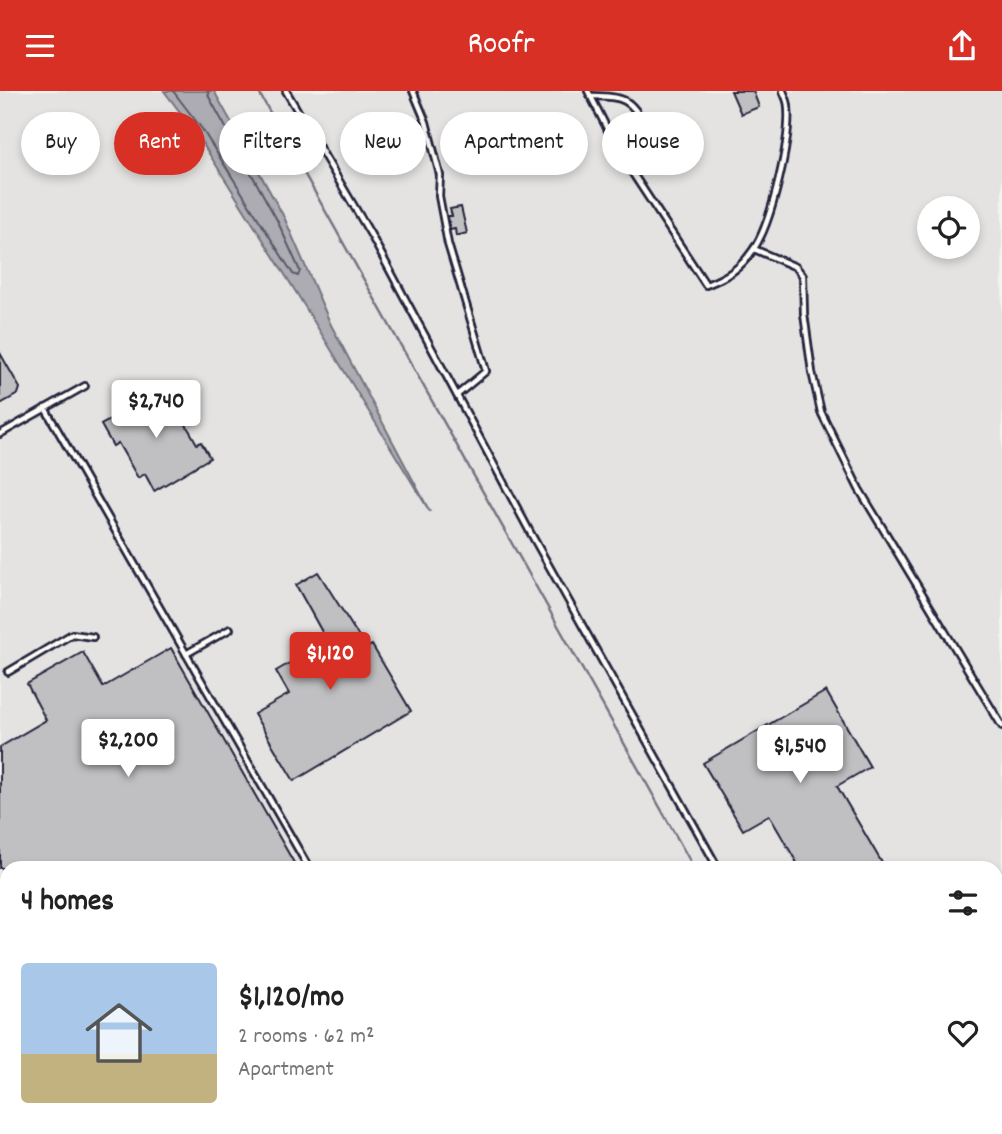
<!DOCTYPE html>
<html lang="en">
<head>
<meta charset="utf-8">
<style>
	:root { --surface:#fff; --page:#f2f2f2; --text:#222; --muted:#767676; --accent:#d93025 }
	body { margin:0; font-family:Dekko,sans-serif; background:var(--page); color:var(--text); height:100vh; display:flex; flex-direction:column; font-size:26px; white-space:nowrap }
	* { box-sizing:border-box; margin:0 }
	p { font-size:23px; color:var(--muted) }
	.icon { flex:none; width:38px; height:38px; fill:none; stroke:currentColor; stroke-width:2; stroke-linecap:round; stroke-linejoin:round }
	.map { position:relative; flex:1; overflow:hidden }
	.panel { position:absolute; left:0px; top:770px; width:1003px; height:273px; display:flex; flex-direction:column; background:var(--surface); border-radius:21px 21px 0 0; box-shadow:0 4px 10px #0003 }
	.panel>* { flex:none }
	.hud { position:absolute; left:21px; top:21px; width:961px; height:63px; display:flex; gap:14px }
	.controls { position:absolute; left:917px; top:105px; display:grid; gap:14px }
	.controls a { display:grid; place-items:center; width:63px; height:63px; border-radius:50%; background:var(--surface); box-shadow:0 4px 10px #0003; font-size:35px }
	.price { position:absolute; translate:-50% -60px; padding:0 16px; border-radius:7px; background:#fff; color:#222; font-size:23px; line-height:46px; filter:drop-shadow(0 2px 4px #0008) }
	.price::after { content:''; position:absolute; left:50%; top:42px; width:21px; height:16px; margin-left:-10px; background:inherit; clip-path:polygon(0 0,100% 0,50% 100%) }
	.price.current { background:var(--accent); color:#fff }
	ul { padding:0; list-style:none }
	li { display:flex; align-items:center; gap:21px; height:175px; padding:0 21px }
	li span { display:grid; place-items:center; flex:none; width:196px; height:140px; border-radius:7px; color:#555 }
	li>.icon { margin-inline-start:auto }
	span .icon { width:84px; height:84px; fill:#fffc; stroke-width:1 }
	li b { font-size:30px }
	h2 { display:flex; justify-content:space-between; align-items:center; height:84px; padding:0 21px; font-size:30px }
	.pill { padding:0 24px; border-radius:32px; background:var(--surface); box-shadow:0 4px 10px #0003; font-size:24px; line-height:63px }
	.pill.current { background:var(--accent); color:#fff }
	header { display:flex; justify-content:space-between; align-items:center; height:91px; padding:0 21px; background:var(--accent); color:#fff; font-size:32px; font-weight:600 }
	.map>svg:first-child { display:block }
</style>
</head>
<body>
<header><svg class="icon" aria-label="menu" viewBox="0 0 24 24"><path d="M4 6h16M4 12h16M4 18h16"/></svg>Roofr<svg class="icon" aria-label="share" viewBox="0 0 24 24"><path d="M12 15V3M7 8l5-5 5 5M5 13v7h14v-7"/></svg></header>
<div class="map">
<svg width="1002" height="1043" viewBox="0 0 1002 1043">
	<rect width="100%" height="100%" fill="#f4f3ef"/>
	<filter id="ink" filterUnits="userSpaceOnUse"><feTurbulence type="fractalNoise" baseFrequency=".0143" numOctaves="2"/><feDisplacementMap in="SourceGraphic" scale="14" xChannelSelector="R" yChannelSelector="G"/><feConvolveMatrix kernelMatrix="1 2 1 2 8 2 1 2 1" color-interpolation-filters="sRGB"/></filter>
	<g filter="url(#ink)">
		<path fill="#e4e3e2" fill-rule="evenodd" d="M 0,0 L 1002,0 L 1002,1043 L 0,1043 ZM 929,117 L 968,117 L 968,156 L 929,156 ZM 7,777 L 996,777 L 996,1036 L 7,1036 Z"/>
		<polygon fill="#acacb2" stroke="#757582" stroke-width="2" points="164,0 214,0 284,126 331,234 430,421 299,206 196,42"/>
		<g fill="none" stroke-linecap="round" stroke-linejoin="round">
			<polyline stroke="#59596b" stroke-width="2" points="173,0 202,38 293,183 298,185 300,180 277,129 209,6 208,0"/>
			<g stroke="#757582" stroke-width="2.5">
				<polyline points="258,0 694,777"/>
				<polyline points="839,1036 843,1043"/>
			</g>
		</g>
		<g fill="#c0bfc2" stroke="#22223b" stroke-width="2">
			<polygon points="731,0 753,0 759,16 741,23"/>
			<polygon points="461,116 467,142 456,145 455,138 450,139 448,125 452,125 450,118"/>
			<polygon points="0,262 20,297 18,303 0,313"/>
			<polygon points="163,293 197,353 201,351 210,367 154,400 145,383 138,387 118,352 113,355 101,334 155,304 152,299"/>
			<polygon points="318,481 366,557 372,554 411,620 294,690 254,623 289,603 276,580 327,550 296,494"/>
			<polygon points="171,557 297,777 0,777 0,656 46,629 27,593 83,561 103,596"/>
			<polygon points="826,600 870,676 837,695 885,777 800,777 769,724 743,739 703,672"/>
		</g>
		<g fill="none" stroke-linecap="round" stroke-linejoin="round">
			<defs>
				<g id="lane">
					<polyline points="286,0 371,144 530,441 718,777"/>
					<polyline points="413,0 426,31 440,84 439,105 448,153 486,280 457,304"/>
					<path d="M 588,0 L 620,63 L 706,194 C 727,186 741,177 753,159 C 772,132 791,48 788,16 C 788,10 785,5 783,0"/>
					<path d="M 590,5 C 621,6 631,5 645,36 L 620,63"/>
					<polyline points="754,158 796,176 803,185 804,223 812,281 821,321 859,398 1002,635"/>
					<polyline points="45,317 309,777"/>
					<polyline points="0,343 85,295"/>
					<polyline points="186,563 230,538"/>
					<polyline points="8,581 72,543 93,546"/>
					<polyline points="0,1014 7,1011"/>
					<polyline points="75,1036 79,1043"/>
					<polyline points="868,1036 872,1043"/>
					<polyline points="193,1043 202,1036"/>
				</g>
				<polyline id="secondary" points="0,1036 3,1043"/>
			</defs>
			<use href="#lane" stroke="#22223b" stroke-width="10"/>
			<use href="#secondary" stroke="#22223b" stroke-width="18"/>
			<use href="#lane" stroke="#fdfcf7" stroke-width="4.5"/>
			<use href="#secondary" stroke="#fdfcf7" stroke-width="12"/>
		</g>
	</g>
</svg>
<div class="controls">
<a><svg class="icon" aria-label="locate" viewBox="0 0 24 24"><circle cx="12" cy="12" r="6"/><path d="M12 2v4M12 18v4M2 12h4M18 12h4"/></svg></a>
</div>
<b class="price" style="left:156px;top:349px">$2,740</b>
<b class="price current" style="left:330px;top:601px">$1,120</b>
<b class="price" style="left:128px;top:688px">$2,200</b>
<b class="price" style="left:800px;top:694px">$1,540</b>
<div class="hud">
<a class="pill">Buy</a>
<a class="pill current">Rent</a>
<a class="pill">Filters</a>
<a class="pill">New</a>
<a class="pill">Apartment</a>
<a class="pill">House</a>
</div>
<section class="panel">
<h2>4 homes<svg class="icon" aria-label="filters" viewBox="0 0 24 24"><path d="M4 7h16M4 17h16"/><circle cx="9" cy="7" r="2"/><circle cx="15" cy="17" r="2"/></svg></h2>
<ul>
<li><span style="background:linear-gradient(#a9c7e8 65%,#c2b280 0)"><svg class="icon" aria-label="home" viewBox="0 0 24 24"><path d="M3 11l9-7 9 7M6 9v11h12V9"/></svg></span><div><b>$1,120/mo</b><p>2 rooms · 62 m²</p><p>Apartment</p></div><svg class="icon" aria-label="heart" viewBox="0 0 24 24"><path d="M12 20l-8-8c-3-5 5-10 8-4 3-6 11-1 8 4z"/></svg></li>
</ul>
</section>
</div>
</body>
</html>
